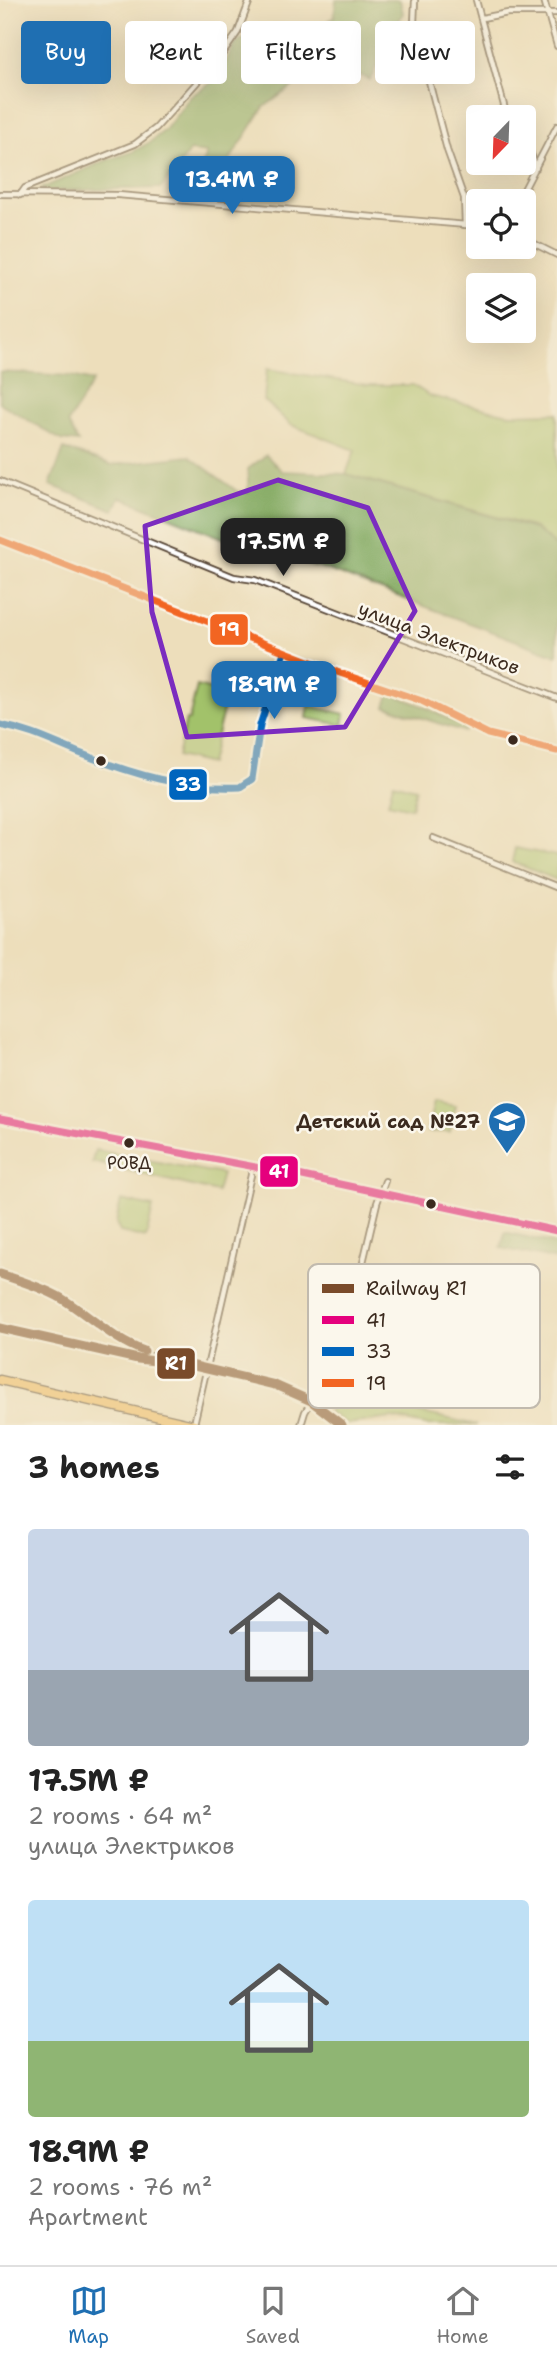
<!DOCTYPE html>
<html lang="en">
<head>
<meta charset="utf-8">
<style>
	:root { --surface:#fff; --page:#f6f6f6; --text:#222; --muted:#767676; --line:#e0e0e0; --accent:#1f6fb2 }
	body { margin:0; font-family:"Shantell Sans",sans-serif; background:var(--page); color:var(--text); height:100vh; display:flex; flex-direction:column; font-size:26px; white-space:nowrap }
	* { box-sizing:border-box; margin:0 }
	p { font-size:23px; color:var(--muted) }
	.icon { flex:none; width:38px; height:38px; fill:none; stroke:currentColor; stroke-width:2; stroke-linecap:round; stroke-linejoin:round }
	.map { position:relative; height:1425px; overflow:hidden }
	.sheet { display:flex; flex-direction:column; background:var(--surface); flex:1 }
	.sheet>* { flex:none }
	.top-card { position:absolute; left:21px; top:21px; width:516px; height:63px; display:flex; gap:14px }
	.needle { width:46px; rotate:203deg }
	.fabs { position:absolute; left:466px; top:105px; display:grid; gap:14px }
	.fabs a { display:grid; place-items:center; width:70px; height:70px; border-radius:7px; background:var(--surface); box-shadow:0 7px 28px #0002; font-size:35px }
	.price { position:absolute; translate:-50% -60px; padding:0 16px; border-radius:14px; background:var(--accent); color:#fff; font-size:23px; line-height:46px; filter:drop-shadow(0 2px 4px #0008) }
	.price::after { content:''; position:absolute; left:50%; top:42px; width:21px; height:16px; margin-left:-10px; background:inherit; clip-path:polygon(0 0,100% 0,50% 100%) }
	.price.current { background:#222; color:#fff }
	ul { padding:0; list-style:none }
	li { display:grid; align-content:center; gap:14px; height:371px; padding:0 28px }
	li span { display:grid; place-items:center; height:217px; border-radius:7px; color:#555 }
	li>.icon { margin-inline-start:auto }
	span .icon { width:126px; height:126px; fill:#fffc; stroke-width:1 }
	li b { font-size:30px }
	h2 { display:flex; justify-content:space-between; align-items:center; height:84px; padding:0 28px; font-size:30px }
	.tag { padding:0 24px; border-radius:7px; background:var(--surface); box-shadow:0 7px 28px #0002; font-size:24px; line-height:63px }
	.tag.current { background:var(--accent); color:#fff }
	.menu { display:flex; justify-content:space-around; align-items:center; height:98px; border-top:2px solid var(--line); background:var(--surface); font-size:19px; color:var(--muted) }
	.menu a { display:grid; justify-items:center; gap:4px }
	.menu .current { color:var(--accent) }
	.map>svg:first-child { display:block }
</style>
</head>
<body>
<div class="map">
<svg width="557" height="1425" viewBox="0 0 557 1425">
	<rect width="100%" height="100%" fill="#fbf7ec"/>
	<filter id="ink" filterUnits="userSpaceOnUse"><feTurbulence type="fractalNoise" baseFrequency=".0143" numOctaves="2"/><feDisplacementMap in="SourceGraphic" scale="14" xChannelSelector="R" yChannelSelector="G"/><feConvolveMatrix kernelMatrix="1 2 1 2 8 2 1 2 1" color-interpolation-filters="sRGB"/></filter>
	<filter id="wash" filterUnits="userSpaceOnUse"><feTurbulence type="fractalNoise" baseFrequency=".00686" numOctaves="4" result="noise"/><feDisplacementMap in="SourceGraphic" scale="28" xChannelSelector="R" yChannelSelector="G"/><feGaussianBlur stdDeviation="1.57" result="paint"/><feColorMatrix in="noise" values="0 0 0 0 0 0 0 0 0 0 0 0 0 0 0 0 0 1.4 0 .05"/><feComposite in="paint" operator="in"/></filter>
	<g filter="url(#wash)">
		<rect width="100%" height="100%" fill="#eddebb"/>
		<g fill="#a2c26a" stroke="#6e7644" stroke-width="2">
			<polygon points="267,369 368,385 413,385 430,396 509,414 557,413 557,547 535,528 346,474 355,450 291,425 264,400"/>
			<polygon points="197,686 227,694 210,764 177,756 186,720 189,720"/>
			<polygon points="309,706 345,714 343,725 307,718"/>
			<polygon points="393,783 416,789 411,808 388,803"/>
			<polygon points="515,848 557,856 557,880 512,862"/>
			<polygon points="434,1101 455,1105 450,1132 427,1132"/>
			<polygon points="95,1150 222,1174 217,1192 92,1162"/>
			<polygon points="121,1200 153,1207 146,1238 120,1232 116,1223"/>
			<polygon points="353,1398 477,1425 426,1425 392,1418 346,1424 328,1412 338,1399 351,1403"/>
		</g>
		<g fill="#81a85e" stroke="#5e693e" stroke-width="2">
			<polygon points="336,0 400,0 403,13 370,80 329,61 264,107 217,180 198,177 207,153 190,151 161,188 47,191 40,189 107,160 132,152 150,142 165,130 191,96 219,78 233,46 242,39 285,52 334,17"/>
			<polygon points="0,372 72,376 93,381 68,423 78,442 61,440 0,403"/>
			<polygon points="64,449 111,465 189,456 237,491 248,492 248,469 266,455 282,471 346,474 535,529 557,547 557,656 320,567 263,554 120,497 114,510 50,485"/>
			<polygon points="393,694 423,706 466,728 465,732 385,706 389,695"/>
			<polygon points="505,1232 557,1244 557,1260 501,1248"/>
		</g>
	</g>
	<g filter="url(#ink)">
		<g fill="none" stroke-linecap="round" stroke-linejoin="round">
			<defs>
				<g id="minor">
					<polyline points="415,0 414,24 447,150 464,198 465,225"/>
					<polyline points="476,0 507,117"/>
					<polyline points="544,0 557,46"/>
					<polyline points="482,18 508,13 557,13"/>
					<polyline points="523,145 530,151 536,168"/>
					<polyline points="0,194 118,195 478,226"/>
					<polyline points="20,195 25,188 135,144 156,128 224,52 238,32 250,0"/>
					<polyline points="518,201 557,126"/>
					<polyline points="523,238 557,255"/>
					<polyline points="0,481 234,577 255,580 557,698"/>
					<polyline points="0,540 337,672 422,701 488,734 557,751"/>
					<path d="M 0,725 C 32,731 52,742 82,754 C 132,774 185,790 240,787 L 252,779 L 260,725 L 284,652"/>
					<polyline points="433,838 557,888"/>
					<polyline points="194,1424 251,1175 251,1166"/>
					<polyline points="301,1425 305,1412 314,1397 321,1397 334,1386 377,1203 385,1181"/>
				</g>
				<polyline id="secondary" points="0,1119 298,1175 557,1231"/>
				<polyline id="trunk" points="0,1380 194,1425"/>
			</defs>
			<use href="#minor" stroke="#564536" stroke-width="8"/>
			<use href="#secondary" stroke="#564536" stroke-width="10"/>
			<use href="#trunk" stroke="#564536" stroke-width="11"/>
			<use href="#minor" stroke="#fff" stroke-width="4.5"/>
			<use href="#secondary" stroke="#fbe6c4" stroke-width="7"/>
			<use href="#trunk" stroke="#f5c16b" stroke-width="8"/>
			<g stroke="#3b2a1e" stroke-width="2" stroke-dasharray="10 5" stroke-linecap="butt">
				<path d="M 0,1274 C 20,1281 42,1287 60,1298 C 92,1316 117,1342 153,1354"/>
				<polyline points="0,1328 138,1359 190,1365 275,1385 311,1401 342,1425"/>
			</g>
			<defs>
				<polyline id="bus-1" points="0,1119 298,1175 557,1231"/>
				<path id="bus-2" d="M 0,725 C 32,731 52,742 82,754 C 132,774 185,790 240,787 L 252,779 L 260,725 L 284,652"/>
				<polyline id="bus-3" points="0,540 337,672 422,701 488,734 557,751"/>
			</defs>
			<use href="#bus-1" stroke="#fbf7ec" stroke-width="12"/>
			<use href="#bus-2" stroke="#fbf7ec" stroke-width="12"/>
			<use href="#bus-3" stroke="#fbf7ec" stroke-width="12"/>
			<use href="#bus-1" stroke="#e5007d" stroke-width="7"/>
			<use href="#bus-2" stroke="#0065bd" stroke-width="7"/>
			<use href="#bus-3" stroke="#f26522" stroke-width="7"/>
			<defs>
				<g id="rail-1">
					<path d="M 0,1274 C 21,1281 42,1287 61,1298 C 89,1315 113,1340 144,1351"/>
					<polyline points="0,1328 138,1359 190,1365 275,1385 311,1401 342,1425"/>
				</g>
			</defs>
			<use href="#rail-1" stroke="#fbf7ec" stroke-width="14"/>
			<use href="#rail-1" stroke="#7a4b2a" stroke-width="9"/>
		</g>
	</g>
	<path d="M0 0H557V1425H0ZM 278,480 L 368,508 L 415,611 L 345,727 L 187,737 L 152,612 L 145,526 Z" fill="#eddebb" fill-opacity=".55" fill-rule="evenodd"/>
	<path fill="none" stroke="#7b2cbf" stroke-width="5" stroke-linejoin="round" d="M 278,480 L 368,508 L 415,611 L 345,727 L 187,737 L 152,612 L 145,526 Z"/>
	<defs>
		<symbol id="school-pin" viewBox="-11 -11 22 30"><path d="M0 17L-7.5 6A9.5 9.5 0 1 1 7.5 6Z" fill="#1f6fb2" stroke="#fbf7ec"/><path d="M0-5L7-2L0 1L-7-2ZM-4 1L0 2.5L4 1V4Q0 6-4 4Z" fill="#fff"/></symbol>
	</defs>
	<g fill-rule="evenodd">
		<use href="#school-pin" x="485" y="1099" width="44" height="60"/>
	</g>
	<g fill="#3b2a1e" stroke="#fbf7ec" stroke-width="2.5">
		<circle cx="513" cy="740" r="6"/>
		<circle cx="101" cy="761" r="6"/>
		<circle cx="129" cy="1143" r="6"/>
		<circle cx="431" cy="1204" r="6"/>
	</g>
	<g text-anchor="middle" dominant-baseline="central" stroke-width="5" stroke-linejoin="round" paint-order="stroke">
		<g font-size="17" fill="#3b2a1e" stroke="#fbf7ec">
			<text x="129" y="1163">РОВД</text>
		</g>
		<g font-size="19" fill="#3b2a1e" stroke="#fbf7ec">
			<text transform="translate(439 638) rotate(21)">улица Электриков</text>
		</g>
		<g font-size="19" font-weight="bold" fill="#3b2a1e" stroke="#fbf7ec" text-anchor="end">
			<text x="480" y="1121">Детский сад №27</text>
		</g>
	</g>
	<rect x="308" y="1264" width="232" height="144" rx="10" fill="#fbf7ec" stroke="#c1baae" stroke-width="2"/>
	<rect x="322" y="1284" width="32" height="9" fill="#7a4b2a"/>
	<rect x="322" y="1316" width="32" height="8" fill="#e5007d"/>
	<rect x="322" y="1347" width="32" height="9" fill="#0065bd"/>
	<rect x="322" y="1379" width="32" height="8" fill="#f26522"/>
	<g font-size="19" fill="#3b2a1e">
		<text x="366" y="1295">Railway R1</text>
		<text x="366" y="1327">41</text>
		<text x="366" y="1358">33</text>
		<text x="366" y="1390">19</text>
	</g>
	<g stroke="#fbf7ec" stroke-width="2.5">
		<rect x="209" y="613" width="40" height="33" rx="7" fill="#f26522"/>
		<rect x="168" y="768" width="40" height="33" rx="7" fill="#0065bd"/>
		<rect x="259" y="1155" width="40" height="33" rx="7" fill="#e5007d"/>
		<rect x="156" y="1347" width="40" height="33" rx="7" fill="#7a4b2a"/>
	</g>
	<g font-size="19" text-anchor="middle" font-weight="bold" fill="#fff">
		<text x="229" y="636">19</text>
		<text x="188" y="791">33</text>
		<text x="279" y="1178">41</text>
		<text x="176" y="1370">R1</text>
	</g>
</svg>
<div class="fabs">
<a><svg class="needle" viewBox="-14 -14 28 28"><path d="M0-13l5 13h-10z" fill="#e53935"/><path d="M0 13l5-13h-10z" fill="#767676"/></svg></a>
<a><svg class="icon" aria-label="locate" viewBox="0 0 24 24"><circle cx="12" cy="12" r="6"/><path d="M12 2v4M12 18v4M2 12h4M18 12h4"/></svg></a>
<a><svg class="icon" aria-label="layers" viewBox="0 0 24 24"><path d="M12 4l9 5-9 5-9-5zM3 14l9 5 9-5"/></svg></a>
</div>
<b class="price" style="left:232px;top:216px">13.4M ₽</b>
<b class="price current" style="left:283px;top:578px">17.5M ₽</b>
<b class="price" style="left:274px;top:721px">18.9M ₽</b>
<div class="top-card">
<a class="tag current">Buy</a>
<a class="tag">Rent</a>
<a class="tag">Filters</a>
<a class="tag">New</a>
</div>
</div>
<section class="sheet">
<h2>3 homes<svg class="icon" aria-label="filters" viewBox="0 0 24 24"><path d="M4 7h16M4 17h16"/><circle cx="9" cy="7" r="2"/><circle cx="15" cy="17" r="2"/></svg></h2>
<ul>
<li><span style="background:linear-gradient(#c9d6e8 65%,#9aa5b1 0)"><svg class="icon" aria-label="home" viewBox="0 0 24 24"><path d="M3 11l9-7 9 7M6 9v11h12V9"/></svg></span><div><b>17.5M ₽</b><p>2 rooms · 64 m²</p><p>улица Электриков</p></div></li>
<li><span style="background:linear-gradient(#bfe0f5 65%,#8fb573 0)"><svg class="icon" aria-label="home" viewBox="0 0 24 24"><path d="M3 11l9-7 9 7M6 9v11h12V9"/></svg></span><div><b>18.9M ₽</b><p>2 rooms · 76 m²</p><p>Apartment</p></div></li>
</ul>
</section>
<nav class="menu">
<a class="current"><svg class="icon" aria-label="map" viewBox="0 0 24 24"><path d="M3 6l6-2 6 2 6-2v14l-6 2-6-2-6 2zM9 4v14M15 6v14"/></svg>Map</a>
<a><svg class="icon" aria-label="saved" viewBox="0 0 24 24"><path d="M7 4h10v16l-5-4-5 4z"/></svg>Saved</a>
<a><svg class="icon" aria-label="home" viewBox="0 0 24 24"><path d="M3 11l9-7 9 7M6 9v11h12V9"/></svg>Home</a>
</nav>
</body>
</html>
